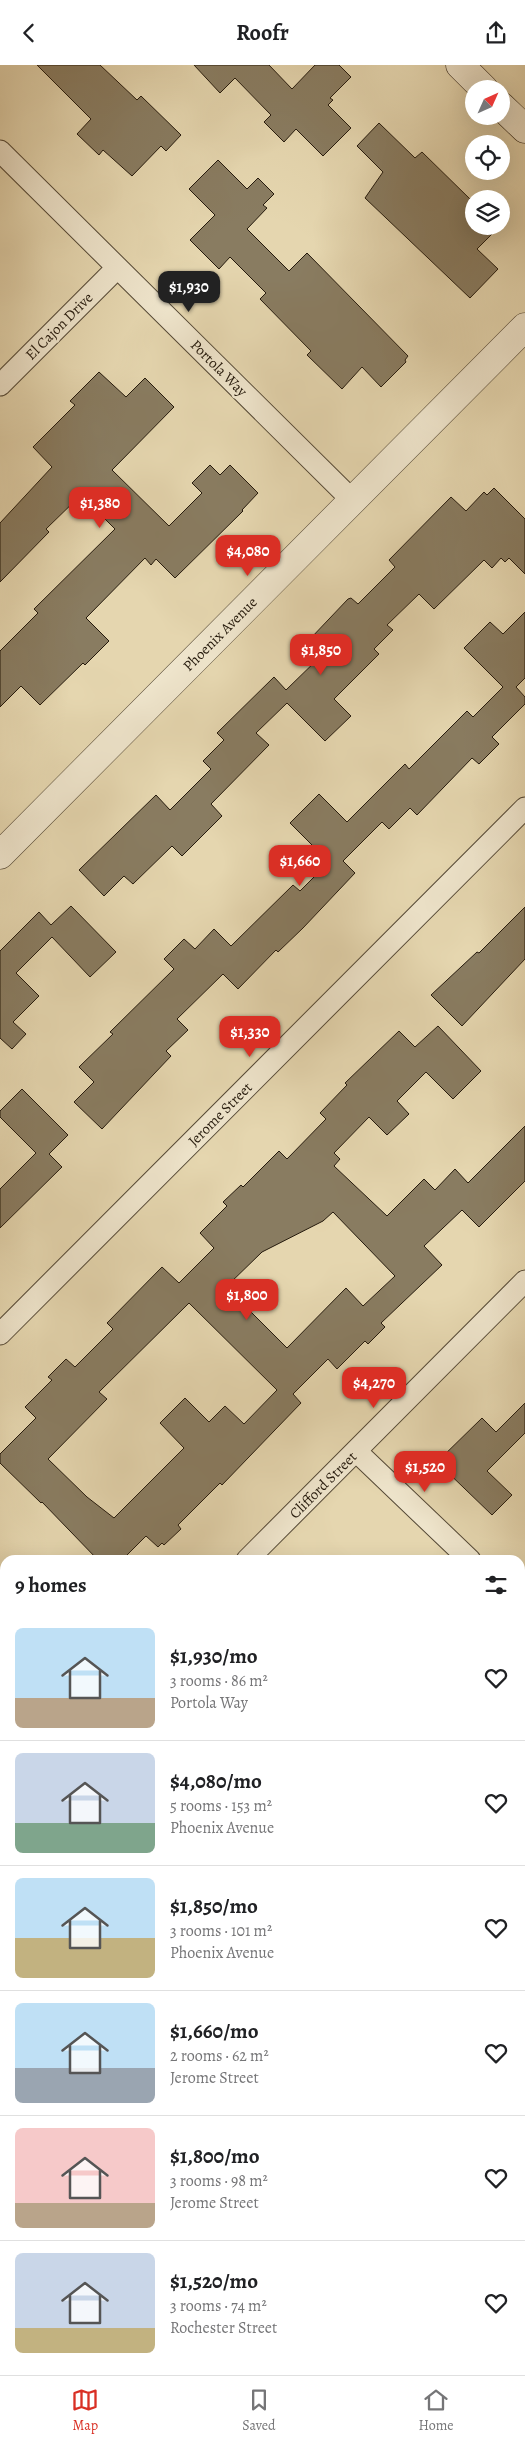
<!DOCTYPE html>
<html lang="en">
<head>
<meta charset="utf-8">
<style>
	:root { --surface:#fff; --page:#f2f2f2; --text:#202124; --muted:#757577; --line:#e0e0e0; --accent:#d93025 }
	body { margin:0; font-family:Alegreya,serif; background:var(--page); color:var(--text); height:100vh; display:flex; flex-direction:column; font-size:19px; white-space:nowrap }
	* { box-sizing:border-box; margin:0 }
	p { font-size:16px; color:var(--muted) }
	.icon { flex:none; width:28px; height:28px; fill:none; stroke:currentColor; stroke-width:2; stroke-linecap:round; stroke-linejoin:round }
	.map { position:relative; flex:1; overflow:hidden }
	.sheet { position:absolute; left:0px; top:1490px; width:525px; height:820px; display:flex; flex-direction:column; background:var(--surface); border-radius:15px 15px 0 0; box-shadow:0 5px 20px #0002 }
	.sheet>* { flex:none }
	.needle { width:32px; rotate:45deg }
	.tools { position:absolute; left:465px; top:15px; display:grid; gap:10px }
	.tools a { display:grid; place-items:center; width:45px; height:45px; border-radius:50%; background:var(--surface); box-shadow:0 5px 20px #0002; font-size:25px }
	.price { position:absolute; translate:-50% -42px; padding:0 11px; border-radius:10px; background:var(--accent); color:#fff; font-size:16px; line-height:32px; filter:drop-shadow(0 1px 2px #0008) }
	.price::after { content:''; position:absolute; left:50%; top:30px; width:15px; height:11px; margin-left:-8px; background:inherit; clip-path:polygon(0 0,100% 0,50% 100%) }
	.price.selected { background:#222; color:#fff }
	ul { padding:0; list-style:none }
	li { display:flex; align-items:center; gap:15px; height:125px; padding:0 15px }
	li+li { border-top:1px solid var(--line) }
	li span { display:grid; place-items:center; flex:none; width:140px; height:100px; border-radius:8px; color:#555 }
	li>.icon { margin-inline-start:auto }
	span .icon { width:60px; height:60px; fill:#fffc; stroke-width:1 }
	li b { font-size:21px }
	h2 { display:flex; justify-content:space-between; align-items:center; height:60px; padding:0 15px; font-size:21px }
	header { display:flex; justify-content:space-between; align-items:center; height:65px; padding:0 15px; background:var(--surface); font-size:22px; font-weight:600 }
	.tabs { display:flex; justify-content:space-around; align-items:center; height:70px; border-top:1px solid var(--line); background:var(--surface); font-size:14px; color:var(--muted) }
	.tabs a { display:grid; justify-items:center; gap:2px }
	.tabs .selected { color:var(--accent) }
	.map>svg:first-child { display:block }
</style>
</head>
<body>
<header><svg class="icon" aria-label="back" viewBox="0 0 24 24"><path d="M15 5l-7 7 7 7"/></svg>Roofr<svg class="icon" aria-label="share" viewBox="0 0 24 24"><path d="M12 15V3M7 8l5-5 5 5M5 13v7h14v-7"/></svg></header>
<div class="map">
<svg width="525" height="2310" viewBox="0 0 525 2310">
	<rect width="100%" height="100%" fill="#e5d6af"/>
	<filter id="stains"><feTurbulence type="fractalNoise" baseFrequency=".004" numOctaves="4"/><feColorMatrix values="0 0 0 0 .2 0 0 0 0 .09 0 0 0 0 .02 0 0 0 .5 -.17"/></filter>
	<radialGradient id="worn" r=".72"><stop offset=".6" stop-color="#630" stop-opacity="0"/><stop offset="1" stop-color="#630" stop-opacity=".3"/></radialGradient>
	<polygon fill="#a49678" stroke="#71644d" points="524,1850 525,1881 520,1881 520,1851"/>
	<g fill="#897c61" stroke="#251a0d" fill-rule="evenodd">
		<polygon points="37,0 100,0 137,35 141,31 181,70 166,86 161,81 132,111 103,85 99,90 77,69 91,54"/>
		<polygon points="194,0 269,0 292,24 315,0 339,0 351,12 330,33 333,35 328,40 351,63 323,91 296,64 284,77 264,57 271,50 235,13 220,28"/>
		<polygon points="379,58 415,93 422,87 470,134 473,131 476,134 474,134 474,161 500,161 477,184 498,204 470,233 365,133 383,107 357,81"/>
		<polygon points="218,95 247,124 258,113 274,129 263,140 267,143 247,164 289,206 307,188 408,291 405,295 406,297 381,322 362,302 342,324 307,290 311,286 260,234 266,228 230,192 219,204 190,175 215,150 189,124"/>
		<polygon points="99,307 126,332 145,313 174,342 112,405 169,461 202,428 192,418 210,400 220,410 230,400 258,428 242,445 243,446 175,513 156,494 151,500 145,493 86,553 109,576 85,600 83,598 40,640 21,621 0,642 0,586 38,548 34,544 115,464 81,430 46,464 49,467 0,517 0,458 52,402 33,382 75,340 70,336"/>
		<polygon points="494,423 525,454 525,509 509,493 505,497 501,493 492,503 484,495 434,544 419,529 387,560 393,565 374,584 379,589 334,634 351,651 325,676 287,638 256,668 269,680 211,739 222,751 182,791 172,781 133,819 124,811 104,831 79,805 156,730 170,745 211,704 203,696 224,675 217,668 274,612 286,625 324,588 310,574 348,534 351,533 358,539 395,502 389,495 451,432 466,446 484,427 487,430"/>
		<polygon points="525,547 525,613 516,622 525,632 525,639 492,672 499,679 479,699 472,693 417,750 410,743 389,764 382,757 343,796 355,808 303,863 278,887 276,885 238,924 223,909 177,954 188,965 166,986 171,991 102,1064 74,1037 94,1017 79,1002 113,969 110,967 174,904 164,894 184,874 195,884 214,864 231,881 293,820 300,826 329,797 290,758 319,729 347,757 405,699 409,704 467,646 473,652 503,622 464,583 490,557 503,569"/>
		<polygon points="71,841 116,887 90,912 52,872 16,908 39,931 13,957 26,969 12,984 0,973 0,886 39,847 51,860"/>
		<polygon points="525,842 525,894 462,961 431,930 477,887 479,888"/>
		<path d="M 438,961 L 481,1006 L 453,1034 L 426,1007 L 397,1036 L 409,1049 L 387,1070 L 369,1052 L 334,1088 L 340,1094 L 334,1101 L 387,1151 L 424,1114 L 435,1125 L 455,1104 L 468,1118 L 525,1061 L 525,1116 L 479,1162 L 462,1145 L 424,1181 L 442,1200 L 381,1258 L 385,1262 L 368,1279 L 365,1276 L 337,1304 L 328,1294 L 293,1329 L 301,1338 L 222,1420 L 220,1418 L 178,1460 L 181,1464 L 164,1480 L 162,1478 L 158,1482 L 146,1471 L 122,1495 L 98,1495 L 42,1437 L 41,1438 L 0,1398 L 0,1389 L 36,1353 L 25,1342 L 52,1315 L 48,1312 L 66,1294 L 75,1302 L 113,1264 L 107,1258 L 162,1202 L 179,1218 L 214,1183 L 200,1168 L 227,1141 L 223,1137 L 241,1120 L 243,1122 L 279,1086 L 287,1094 L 326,1054 L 320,1048 L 347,1020 L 345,1018 L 399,966 L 415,982 ZM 333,1147 L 395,1211 L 363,1241 L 346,1223 L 287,1283 L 226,1222 L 262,1187 L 323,1156 ZM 189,1238 L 277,1325 L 244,1359 L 225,1341 L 209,1357 L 185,1333 L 160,1358 L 184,1383 L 114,1453 L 87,1432 L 48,1394 L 107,1334 L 99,1327 Z"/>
		<polygon points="22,1024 68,1070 49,1089 62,1102 0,1163 0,1124 36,1088 0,1052 0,1046"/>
		<polygon points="525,1338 525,1368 487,1406 512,1430 492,1450 437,1397 482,1353 496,1367"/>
	</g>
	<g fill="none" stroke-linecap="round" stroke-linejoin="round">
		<defs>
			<g id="minor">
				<polyline points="0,86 353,436"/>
				<polyline points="0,320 117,203"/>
				<polyline points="0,1269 525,743"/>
				<polyline points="357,1387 470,1495"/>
				<polyline points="247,1495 525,1216"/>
				<polyline points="520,1538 525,1542"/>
				<polyline points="0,1615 5,1620"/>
				<polyline points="520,2122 525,2127"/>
				<polyline points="0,2214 5,2209"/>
				<polyline points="128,2305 133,2310"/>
			</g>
			<polyline id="tertiary" points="0,790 525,262"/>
			<g id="secondary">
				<polyline points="460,0 484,24"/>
				<polyline points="501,41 525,64"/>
			</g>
		</defs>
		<use href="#minor" stroke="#554936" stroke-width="23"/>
		<use href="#tertiary" stroke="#554936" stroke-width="29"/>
		<use href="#secondary" stroke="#251a0d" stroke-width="29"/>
		<use href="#minor" stroke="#eee4cb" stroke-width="21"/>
		<use href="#tertiary" stroke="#eee4cb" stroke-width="28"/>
		<use href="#secondary" stroke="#eee4cb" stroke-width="28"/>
	</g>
	<g text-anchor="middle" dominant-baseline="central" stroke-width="5" stroke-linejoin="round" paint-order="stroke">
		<g font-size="15" fill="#251a0d" stroke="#eee4cb">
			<text transform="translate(59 261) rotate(-45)">El Cajon Drive</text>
			<text transform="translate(219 303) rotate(45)">Portola Way</text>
			<text transform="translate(220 569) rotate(-45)">Phoenix Avenue</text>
			<text transform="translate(220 1049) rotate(-45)">Jerome Street</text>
			<text transform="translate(323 1420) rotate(-45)">Clifford Street</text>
		</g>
	</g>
	<rect width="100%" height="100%" filter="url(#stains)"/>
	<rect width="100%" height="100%" fill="url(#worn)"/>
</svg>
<div class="tools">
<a><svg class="needle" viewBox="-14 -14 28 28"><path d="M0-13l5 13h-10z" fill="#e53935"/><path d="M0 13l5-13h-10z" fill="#757577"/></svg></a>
<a><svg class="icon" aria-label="locate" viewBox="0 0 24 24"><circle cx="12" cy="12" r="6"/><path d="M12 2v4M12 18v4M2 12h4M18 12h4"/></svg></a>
<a><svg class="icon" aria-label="layers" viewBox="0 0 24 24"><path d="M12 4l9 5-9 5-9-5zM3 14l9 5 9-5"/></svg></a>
</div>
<b class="price selected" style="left:189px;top:248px">$1,930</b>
<b class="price" style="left:100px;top:464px">$1,380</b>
<b class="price" style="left:248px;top:512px">$4,080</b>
<b class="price" style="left:321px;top:611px">$1,850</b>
<b class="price" style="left:300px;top:822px">$1,660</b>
<b class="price" style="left:250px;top:993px">$1,330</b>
<b class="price" style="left:247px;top:1256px">$1,800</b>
<b class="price" style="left:374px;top:1344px">$4,270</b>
<b class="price" style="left:425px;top:1428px">$1,520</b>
<section class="sheet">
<h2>9 homes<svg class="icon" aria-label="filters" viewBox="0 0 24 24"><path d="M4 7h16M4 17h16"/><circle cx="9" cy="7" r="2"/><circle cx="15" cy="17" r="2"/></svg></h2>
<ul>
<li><span style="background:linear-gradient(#bfe0f5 70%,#b9a48a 0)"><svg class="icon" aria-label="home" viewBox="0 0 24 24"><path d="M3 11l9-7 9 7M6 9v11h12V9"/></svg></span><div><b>$1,930/mo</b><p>3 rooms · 86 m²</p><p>Portola Way</p></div><svg class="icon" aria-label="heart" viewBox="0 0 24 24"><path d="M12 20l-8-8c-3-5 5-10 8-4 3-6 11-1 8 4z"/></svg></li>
<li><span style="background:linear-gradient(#c9d6e8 70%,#7fa58c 0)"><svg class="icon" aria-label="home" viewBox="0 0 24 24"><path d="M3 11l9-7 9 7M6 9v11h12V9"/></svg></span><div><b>$4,080/mo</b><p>5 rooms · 153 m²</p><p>Phoenix Avenue</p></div><svg class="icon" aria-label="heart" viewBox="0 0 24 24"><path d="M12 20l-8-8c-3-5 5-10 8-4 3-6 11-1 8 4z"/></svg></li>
<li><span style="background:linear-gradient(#bfe0f5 60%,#c2b280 0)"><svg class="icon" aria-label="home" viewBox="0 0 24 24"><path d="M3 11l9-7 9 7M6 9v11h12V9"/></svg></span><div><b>$1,850/mo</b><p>3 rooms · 101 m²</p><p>Phoenix Avenue</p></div><svg class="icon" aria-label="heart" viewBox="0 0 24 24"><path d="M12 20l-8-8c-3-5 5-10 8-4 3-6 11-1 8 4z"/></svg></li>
<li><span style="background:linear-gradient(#bfe0f5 65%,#9aa5b1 0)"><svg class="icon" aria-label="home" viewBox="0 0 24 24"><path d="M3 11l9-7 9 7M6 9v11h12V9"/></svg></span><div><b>$1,660/mo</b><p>2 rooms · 62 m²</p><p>Jerome Street</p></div><svg class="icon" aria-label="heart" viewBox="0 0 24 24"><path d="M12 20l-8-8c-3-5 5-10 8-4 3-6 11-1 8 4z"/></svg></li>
<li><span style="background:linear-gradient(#f6c9c9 75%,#b9a48a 0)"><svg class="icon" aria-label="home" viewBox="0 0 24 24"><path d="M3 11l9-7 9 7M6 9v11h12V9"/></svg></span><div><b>$1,800/mo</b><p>3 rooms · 98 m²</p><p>Jerome Street</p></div><svg class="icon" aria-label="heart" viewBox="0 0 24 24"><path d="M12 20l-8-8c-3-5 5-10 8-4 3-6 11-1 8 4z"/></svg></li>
<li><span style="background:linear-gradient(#c9d6e8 75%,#c2b280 0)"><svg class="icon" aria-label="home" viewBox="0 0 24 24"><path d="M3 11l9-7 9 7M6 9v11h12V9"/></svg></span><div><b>$1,520/mo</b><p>3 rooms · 74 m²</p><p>Rochester Street</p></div><svg class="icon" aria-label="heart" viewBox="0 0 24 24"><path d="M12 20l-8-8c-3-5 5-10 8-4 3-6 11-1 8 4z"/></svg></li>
</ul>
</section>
</div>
<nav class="tabs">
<a class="selected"><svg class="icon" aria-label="map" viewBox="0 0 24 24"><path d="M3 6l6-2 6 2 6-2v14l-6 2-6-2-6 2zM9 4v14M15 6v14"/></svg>Map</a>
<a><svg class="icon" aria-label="saved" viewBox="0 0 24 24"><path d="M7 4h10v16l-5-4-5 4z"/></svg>Saved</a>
<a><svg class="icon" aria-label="home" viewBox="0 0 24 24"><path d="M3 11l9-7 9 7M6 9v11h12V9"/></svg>Home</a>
</nav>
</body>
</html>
